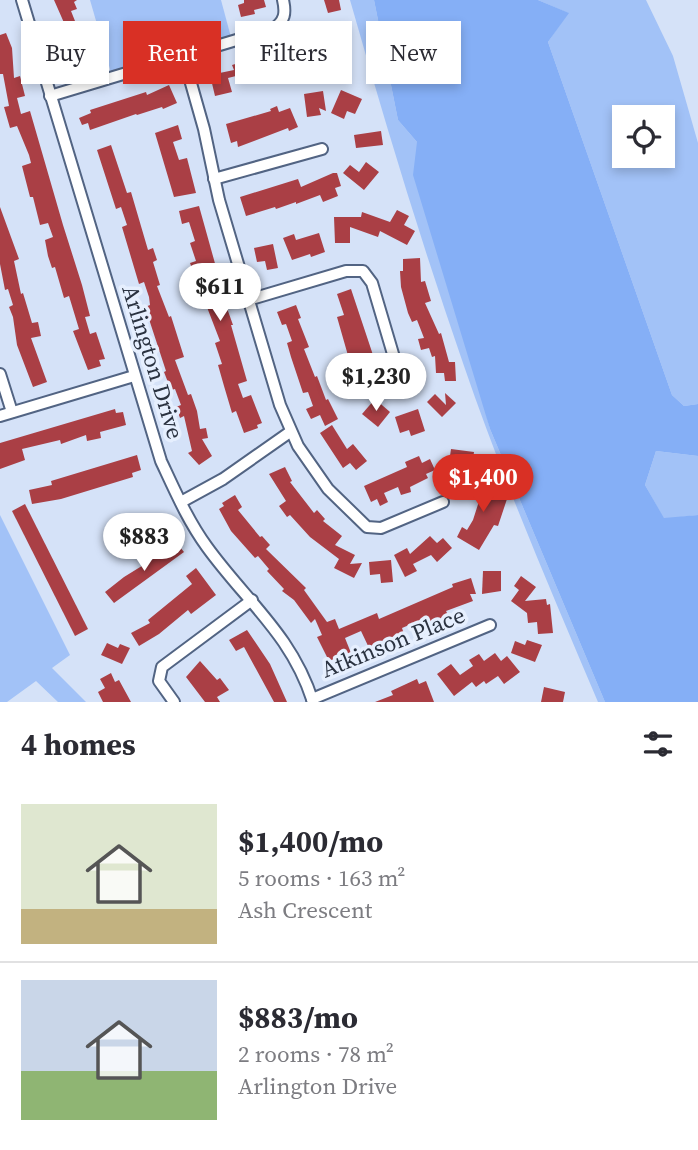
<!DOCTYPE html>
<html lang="en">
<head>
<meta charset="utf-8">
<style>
	:root { --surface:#fff; --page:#f2f2f3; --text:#2b2b33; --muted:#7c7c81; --line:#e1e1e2; --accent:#d93025 }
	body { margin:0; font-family:"Source Serif 4",serif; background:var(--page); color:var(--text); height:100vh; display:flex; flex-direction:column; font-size:26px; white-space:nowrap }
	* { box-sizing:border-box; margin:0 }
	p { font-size:23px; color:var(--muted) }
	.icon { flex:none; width:38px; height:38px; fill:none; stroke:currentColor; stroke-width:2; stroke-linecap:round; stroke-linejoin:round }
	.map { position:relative; height:702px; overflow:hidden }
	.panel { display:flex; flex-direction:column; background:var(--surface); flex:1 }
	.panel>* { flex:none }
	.guide { position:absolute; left:21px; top:21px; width:656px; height:63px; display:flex; gap:14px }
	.fabs { position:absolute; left:612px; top:105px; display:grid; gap:14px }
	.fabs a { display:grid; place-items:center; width:63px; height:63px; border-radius:0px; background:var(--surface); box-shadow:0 4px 10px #0003; font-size:35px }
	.price { position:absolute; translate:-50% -60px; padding:0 16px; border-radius:24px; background:#fff; color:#222; font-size:23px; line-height:46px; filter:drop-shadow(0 2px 4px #0008) }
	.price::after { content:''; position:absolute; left:50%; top:42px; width:21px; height:16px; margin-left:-10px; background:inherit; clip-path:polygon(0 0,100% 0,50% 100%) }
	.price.selected { background:var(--accent); color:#fff }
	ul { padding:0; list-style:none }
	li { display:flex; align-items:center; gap:21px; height:175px; padding:0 21px }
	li+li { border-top:2px solid var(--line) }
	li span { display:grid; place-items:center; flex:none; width:196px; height:140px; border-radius:0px; color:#555 }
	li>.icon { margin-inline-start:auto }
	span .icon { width:84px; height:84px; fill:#fffc; stroke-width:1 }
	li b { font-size:30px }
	h2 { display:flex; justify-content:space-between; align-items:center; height:84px; padding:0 21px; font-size:30px }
	.chip { padding:0 24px; border-radius:0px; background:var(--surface); box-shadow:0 4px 10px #0003; font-size:24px; line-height:63px }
	.chip.selected { background:var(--accent); color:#fff }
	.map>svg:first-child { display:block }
</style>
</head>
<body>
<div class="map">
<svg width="698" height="702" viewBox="0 0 698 702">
	<rect width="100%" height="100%" fill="#d5e2f8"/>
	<g fill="#a2c2f7" fill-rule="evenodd">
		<polygon points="90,0 221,0 232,41 112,76"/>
		<path d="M 350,0 L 374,0 L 398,120 L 417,142 L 490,429 L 605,702 L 598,702 C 551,591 503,480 464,366 C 422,245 385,123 350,0 Z"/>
		<path d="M 538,0 L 646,0 L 673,56 L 698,143 L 698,404 L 684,406 L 672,395 L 548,42 L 568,13 ZM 625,117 L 663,117 L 663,156 L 625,156 Z"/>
		<polygon points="656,451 698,456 698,515 664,519 645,485"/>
		<polygon points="0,515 70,655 52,668 86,702 58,702 36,681 7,702 0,702"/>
	</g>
	<polygon fill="#85aff6" points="374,0 538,0 569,13 548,42 672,395 684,406 698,404 698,456 656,451 645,485 664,518 698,515 698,702 605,702 490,429 413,175 417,142 398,120"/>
	<g fill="#aa3f45">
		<polygon points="54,0 77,0 74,2 77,9 71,11 91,61 78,65 76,58 71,60 60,26 65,25"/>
		<polygon points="244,0 264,0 266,7 254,10 255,14 241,17 238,5 244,3"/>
		<polygon points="324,0 339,0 341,10 328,13"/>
		<polygon points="321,30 348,38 342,56 328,52 329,46 318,42"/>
		<polygon points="6,33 12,48 14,78 20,76 25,96 17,98 21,114 30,111 63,225 82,285 90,316 85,317 90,334 96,332 105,359 99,360 101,366 88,370 73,331 79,329 69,296 64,298 55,267 52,268 48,256 45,240 53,237 48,223 40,225 33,197 30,197 22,166 31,163 29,155 17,126 10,128 4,107 9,106 3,74 0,74 0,35"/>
		<polygon points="296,51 301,58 310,53 317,65 301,76 292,63 275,69 277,76 264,81 263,79 247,84 244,74 228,78 232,92 215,96 210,75 234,70 232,65 269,54 270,57 279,54 281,61"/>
		<polygon points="169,85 177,103 163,109 162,107 137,115 136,114 90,130 88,123 82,125 79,118 91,113 90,110 146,92 147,95"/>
		<polygon points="341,90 362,99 355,114 347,111 344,119 331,113"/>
		<polygon points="323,91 326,111 319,108 321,115 307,117 304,94"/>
		<polygon points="277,106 279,112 290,108 298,127 289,131 288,128 238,147 237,141 231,143 226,124 271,111 270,109"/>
		<polygon points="178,125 182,139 173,142 179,160 187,158 196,193 174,197 155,133"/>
		<polygon points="381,131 383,145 356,148 354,135"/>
		<polygon points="111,145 127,193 131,192 148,250 153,248 157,260 153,262 160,285 157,286 169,317 171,316 184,357 175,360 188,395 191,394 197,411 200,429 206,428 208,438 202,439 212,456 199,465 188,453 192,451 184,416 180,418 176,407 181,405 175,389 171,390 164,372 166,371 145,307 150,305 149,297 144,282 139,284 122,227 127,225 121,207 116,209 97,150"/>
		<polygon points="366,162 379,172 364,190 343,173 350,165 359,172"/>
		<polygon points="333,173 337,173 341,186 335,188 338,196 323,202 320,195 296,204 296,202 276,209 275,207 246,216 240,197 298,179 301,187"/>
		<polygon points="199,206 216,267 207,270 212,285 218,283 233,325 231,325 247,381 238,384 243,398 251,395 262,423 257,425 258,428 244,433 236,411 232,413 224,386 218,365 222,364 215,343 220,341 190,263 196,261 190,243 195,241 189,222 182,224 179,211"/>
		<polygon points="0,207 19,259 14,261 21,294 23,293 32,323 38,322 41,336 31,338 47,382 33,387 17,345 13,317 9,307 13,305 8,289 5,290 0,264"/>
		<polygon points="397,210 409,216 404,225 415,231 407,245 380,231 378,237 350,227 350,243 335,243 334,217 361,217 362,212 390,222"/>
		<polygon points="319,233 325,252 311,257 310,254 292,260 283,238 294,234 296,240"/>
		<polygon points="273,244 278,268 267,270 265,261 257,262 254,248"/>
		<polygon points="420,258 421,282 425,281 431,301 425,303 439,334 441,333 449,362 455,362 456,381 445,381 444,373 436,373 435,356 432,357 429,348 421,350 418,339 424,338 417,320 412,322 408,313 401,287 400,271 403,271 403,259"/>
		<polygon points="351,289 373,355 365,357 376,372 368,378 372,384 361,391 350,375 353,373 337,317 344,315 337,294"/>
		<polygon points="296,305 301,318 298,319 309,347 304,349 315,377 317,376 326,400 328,399 338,419 325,426 320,415 311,419 306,409 313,406 308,392 303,393 291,357 287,343 292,341 286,324 282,325 277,312"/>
		<polygon points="445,393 456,403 442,417 427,402 435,394 446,405"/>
		<polygon points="375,399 390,412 378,427 362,414"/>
		<polygon points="115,409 116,413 123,412 126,425 100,432 101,438 87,441 86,435 61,444 60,440 22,449 25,460 0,469 0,443"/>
		<polygon points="418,409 425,431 411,436 409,430 400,433 395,417"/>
		<polygon points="332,425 347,449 353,444 367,461 356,470 350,463 343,468 320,433"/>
		<polygon points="451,449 474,452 471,473 448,470"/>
		<polygon points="137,455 141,470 132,473 133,477 61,499 32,504 29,490 52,485 51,481"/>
		<polygon points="419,456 422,463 430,459 435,470 426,474 428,478 410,487 411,492 401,495 398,487 384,493 388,502 380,506 377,499 371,502 364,486 407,467 405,462"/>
		<polygon points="285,467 292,481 290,482 314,513 317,510 325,519 323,521 342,536 335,545 355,555 350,564 362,563 354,578 334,568 339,559 310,537 290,515 287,517 279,506 286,501 269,474"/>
		<polygon points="483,472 494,481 486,491 507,499 498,526 494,525 479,550 457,537 462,527 467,530 473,520 481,495 470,486"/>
		<polygon points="235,495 242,507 238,510 260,537 262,536 270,545 266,549 306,588 304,590 327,622 335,619 339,629 377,613 379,619 453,587 452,584 471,578 476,594 470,594 473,601 446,611 449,617 424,627 421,620 402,628 404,634 370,650 361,631 345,638 353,658 338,663 336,658 329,661 317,637 322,635 315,619 311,623 294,600 282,591 284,589 267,571 269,569 258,556 255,558 231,531 219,509 224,506 222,503"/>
		<polygon points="25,504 88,629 75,636 12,511"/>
		<polygon points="430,536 437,543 443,538 452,548 437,562 431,555 413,564 417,571 405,577 394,555 407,548 410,554"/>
		<polygon points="175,541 184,552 114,603 105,592 124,577 158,556"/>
		<polygon points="391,560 393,582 381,583 380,574 370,575 369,562"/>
		<polygon points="196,568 216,595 191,614 188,610 159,634 139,646 131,633 150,623 148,620 192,584 186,576"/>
		<polygon points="483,571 501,571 501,591 482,594"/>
		<polygon points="521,576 536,587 525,601 546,599 547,605 550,604 553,633 538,634 537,622 528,623 527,613 511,601 519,590 514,586"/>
		<polygon points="247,630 270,664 287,702 274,702 244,647 236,651 229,640"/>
		<polygon points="527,640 542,645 535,662 511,653 515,641 525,645"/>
		<polygon points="107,643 118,648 120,644 130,648 122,664 101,655"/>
		<polygon points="495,653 501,661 507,656 520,672 504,684 498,676 486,684 484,681 476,687 472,682 454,696 437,674 451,664 460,675 473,666 469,660 479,654 484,661"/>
		<polygon points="200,661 217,680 220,678 229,690 217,697 220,702 205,702 186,677"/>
		<polygon points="111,673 115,682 119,680 131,702 103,702 98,692 105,688 100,679"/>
		<polygon points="417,679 419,684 426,681 434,702 375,702 393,695 391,691"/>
		<polygon points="544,687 565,692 563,702 541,702"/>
	</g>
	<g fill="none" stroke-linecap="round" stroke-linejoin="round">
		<defs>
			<g id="minor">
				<path d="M 22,0 L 161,461 C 175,491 188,521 207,547 C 246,601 292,635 313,702"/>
				<polyline points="183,55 204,129 219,200 280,405 298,446 328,489 367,527 381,528 443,502"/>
				<path d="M 50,96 L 273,29 C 285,21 286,13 283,0"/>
				<polyline points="214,179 322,149"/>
				<polyline points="248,300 346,271 363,271 372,283 401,381"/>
				<polyline points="0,374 12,412"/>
				<polyline points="0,416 134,376"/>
				<polyline points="181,502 223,479 290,432"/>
				<polyline points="312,699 490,625"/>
				<polyline points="174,702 159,681 162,667 252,600"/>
			</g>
		</defs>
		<use href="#minor" stroke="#526483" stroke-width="14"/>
		<use href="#minor" stroke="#fff" stroke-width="10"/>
	</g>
	<g text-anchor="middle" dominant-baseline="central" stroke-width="7" stroke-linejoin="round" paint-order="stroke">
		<g font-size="23" fill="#2a3240" stroke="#e6effe">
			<text transform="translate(153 362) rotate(73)">Arlington Drive</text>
			<text transform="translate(393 642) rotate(-22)">Atkinson Place</text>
		</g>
	</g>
</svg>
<div class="fabs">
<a><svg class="icon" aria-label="locate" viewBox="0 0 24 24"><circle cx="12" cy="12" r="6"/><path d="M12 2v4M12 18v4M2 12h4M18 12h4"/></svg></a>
</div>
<b class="price" style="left:220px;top:323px">$611</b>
<b class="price" style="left:376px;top:413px">$1,230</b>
<b class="price selected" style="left:483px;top:514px">$1,400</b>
<b class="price" style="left:144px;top:573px">$883</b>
<div class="guide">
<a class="chip">Buy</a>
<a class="chip selected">Rent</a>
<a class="chip">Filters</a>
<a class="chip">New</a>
</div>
</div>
<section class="panel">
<h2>4 homes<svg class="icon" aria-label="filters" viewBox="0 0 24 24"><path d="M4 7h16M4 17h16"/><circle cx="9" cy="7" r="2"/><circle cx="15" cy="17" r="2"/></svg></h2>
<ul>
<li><span style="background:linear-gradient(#dfe7d0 75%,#c2b280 0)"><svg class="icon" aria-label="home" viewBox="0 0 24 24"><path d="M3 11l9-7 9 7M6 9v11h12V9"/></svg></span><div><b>$1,400/mo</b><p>5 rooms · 163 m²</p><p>Ash Crescent</p></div></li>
<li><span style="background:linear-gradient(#c9d6e8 65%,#8fb573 0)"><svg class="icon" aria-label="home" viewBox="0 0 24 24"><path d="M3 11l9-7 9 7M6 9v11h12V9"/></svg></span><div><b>$883/mo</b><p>2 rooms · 78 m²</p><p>Arlington Drive</p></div></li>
</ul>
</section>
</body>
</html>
